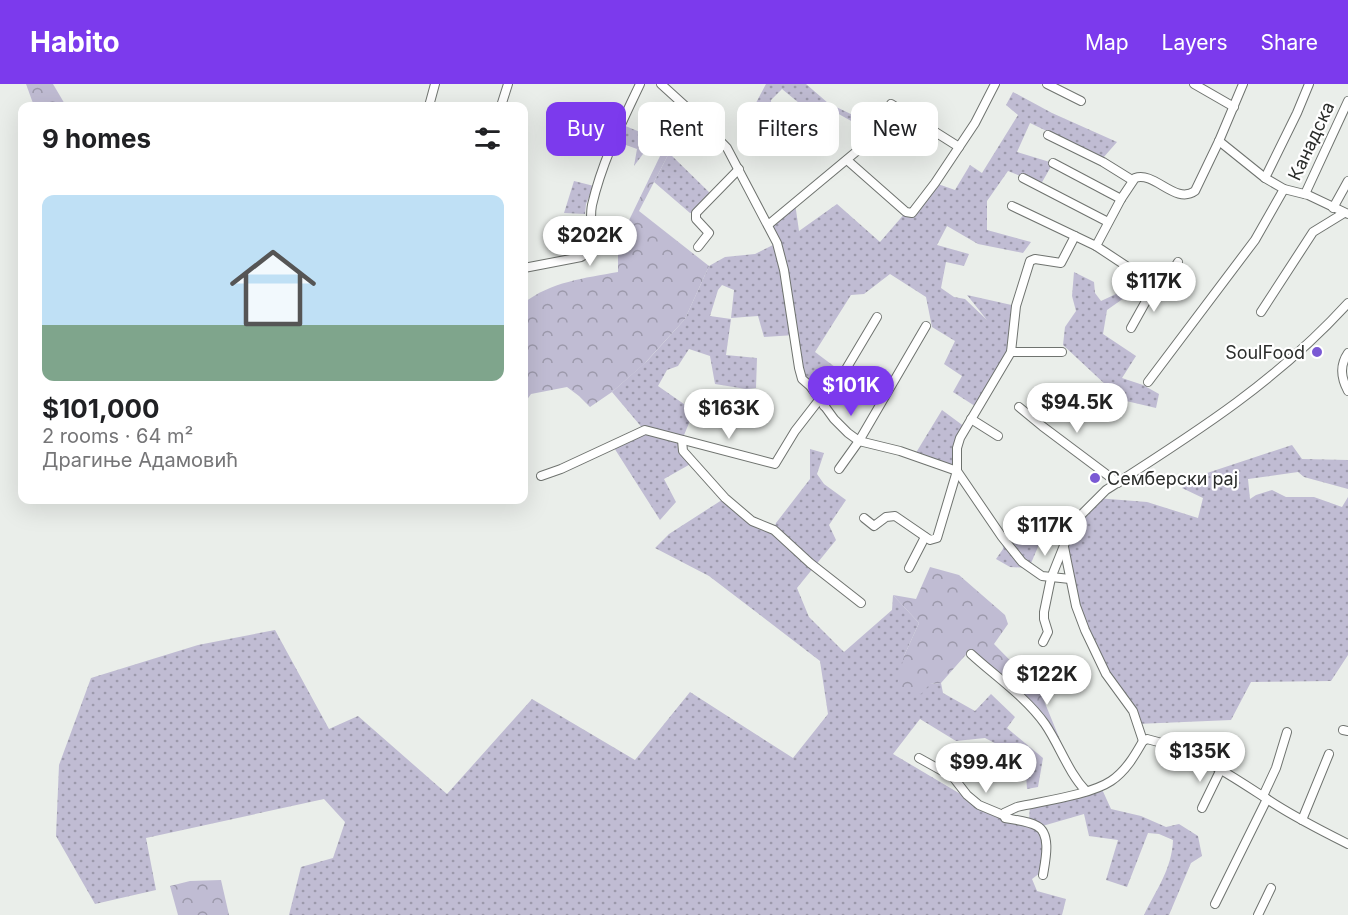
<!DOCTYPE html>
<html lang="en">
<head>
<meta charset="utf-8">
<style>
	:root { --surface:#fff; --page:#f2f2f2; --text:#202124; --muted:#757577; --accent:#7c3aed }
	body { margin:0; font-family:Inter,sans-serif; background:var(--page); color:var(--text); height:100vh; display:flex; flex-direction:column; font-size:22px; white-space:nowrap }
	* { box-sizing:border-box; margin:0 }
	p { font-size:20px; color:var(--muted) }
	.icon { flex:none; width:33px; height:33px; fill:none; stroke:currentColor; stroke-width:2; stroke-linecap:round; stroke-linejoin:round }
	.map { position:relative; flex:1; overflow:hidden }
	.details { position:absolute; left:18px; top:18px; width:510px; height:402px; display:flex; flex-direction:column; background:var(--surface); border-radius:12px; box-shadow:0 6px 24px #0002 }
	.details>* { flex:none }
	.banner { position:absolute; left:546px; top:18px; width:570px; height:54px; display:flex; gap:12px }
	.price { position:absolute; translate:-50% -51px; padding:0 14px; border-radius:21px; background:#fff; color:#222; font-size:20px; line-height:39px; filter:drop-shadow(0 2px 3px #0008) }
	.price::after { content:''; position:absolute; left:50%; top:36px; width:18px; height:14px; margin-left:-9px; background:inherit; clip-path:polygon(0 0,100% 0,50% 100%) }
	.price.active { background:var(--accent); color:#fff }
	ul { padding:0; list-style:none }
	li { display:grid; align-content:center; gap:12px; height:318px; padding:0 24px }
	li span { display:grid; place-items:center; height:186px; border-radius:12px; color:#555 }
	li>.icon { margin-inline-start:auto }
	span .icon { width:108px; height:108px; fill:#fffc; stroke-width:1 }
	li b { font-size:26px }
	h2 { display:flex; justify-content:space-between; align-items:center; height:72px; padding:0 24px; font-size:26px }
	.tag { padding:0 21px; border-radius:12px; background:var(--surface); box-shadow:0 6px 24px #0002; font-size:21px; line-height:54px }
	.tag.active { background:var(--accent); color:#fff }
	header { display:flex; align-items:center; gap:36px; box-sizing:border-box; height:84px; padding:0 30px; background:var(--accent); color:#fff }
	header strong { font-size:28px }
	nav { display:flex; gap:33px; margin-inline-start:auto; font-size:21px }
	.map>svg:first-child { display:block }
</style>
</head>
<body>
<header>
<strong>Habito</strong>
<nav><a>Map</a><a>Layers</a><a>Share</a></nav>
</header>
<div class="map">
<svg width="1348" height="831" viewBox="0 0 1348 831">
	<defs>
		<pattern id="grass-dots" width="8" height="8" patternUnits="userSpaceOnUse" patternTransform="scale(1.5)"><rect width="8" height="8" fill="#c0bcd3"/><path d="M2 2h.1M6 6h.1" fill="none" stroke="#9c99ab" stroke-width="1.8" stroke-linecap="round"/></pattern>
		<pattern id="forest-crowns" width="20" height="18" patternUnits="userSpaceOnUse" patternTransform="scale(1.5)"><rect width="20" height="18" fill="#c0bcd3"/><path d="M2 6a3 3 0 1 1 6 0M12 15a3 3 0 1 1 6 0" fill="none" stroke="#9c99ab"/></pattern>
	</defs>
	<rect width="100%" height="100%" fill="#eaeeea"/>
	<g fill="url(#grass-dots)">
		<polygon points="766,0 806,0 828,19 859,34 853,38 828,24 816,33 782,5 771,16 772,33 762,41 749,32"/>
		<polygon points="1013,8 1052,29 1117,58 1103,74 1030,39 1017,68 1053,79 1041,100 1008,87 987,117 987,146 1031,158 1023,169 978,160 947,142 937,161 969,170 964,182 946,178 941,204 954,213 965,215 987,236 967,211 1016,222 1012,260 978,324 953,308 962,292 944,280 955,257 932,243 926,213 890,190 864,210 851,211 815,268 843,289 824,322 802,295 795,251 764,253 758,232 731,234 734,206 722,201 718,206 710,232 731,235 726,271 757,274 756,304 746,305 715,300 710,272 689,265 678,282 667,286 658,302 694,327 682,356 694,378 664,395 676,418 660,436 611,359 644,346 612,308 647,277 685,235 709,182 725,173 755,170 777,159 768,141 795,119 799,147 837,120 880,158 906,128 907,129 935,99 955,106 970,81 982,89 1018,31 1006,21"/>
		<polygon points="623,41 652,53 649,62 634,82 637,65 615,57"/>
		<polygon points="669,69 713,112 696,129 690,129 654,98"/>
		<polygon points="574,97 594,102 586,120 585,130 564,129"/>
		<polygon points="1074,188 1094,198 1095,209 1101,217 1116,210 1124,214 1107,226 1103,250 1136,272 1122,294 1143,301 1159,310 1156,324 1122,316 1063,261 1065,243 1076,227 1072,212"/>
		<polygon points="942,326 965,343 960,354 957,387 914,372"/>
		<polygon points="1292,361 1302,375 1348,376 1348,405 1304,393 1298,388 1248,395 1250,415 1256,411 1272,406 1286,413 1314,413 1342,423 1348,413 1348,571 1331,597 1251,598 1231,636 1137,640 1085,546 1064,462 1096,414 1147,418 1198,434 1203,414 1182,404 1192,394"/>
		<path d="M 810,365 L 824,369 L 817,390 L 824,400 L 846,416 L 829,441 L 836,456 L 797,504 L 809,533 L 844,568 L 892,526 L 893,511 L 919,539 L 904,572 L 930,600 L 941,599 L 943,609 L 975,627 L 991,610 L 1015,633 L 1007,644 L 1043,674 L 1038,703 L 1027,705 L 1025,675 L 985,654 L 956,657 L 920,635 L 893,670 L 979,721 L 1029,738 L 1030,720 L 1101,703 L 1111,725 L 1141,732 L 1166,743 L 1179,740 L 1198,752 L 1202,772 L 1191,779 L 1169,831 L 1144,831 C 1156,806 1172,785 1173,756 L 1159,750 L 1148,749 L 1127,803 L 1106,796 L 1118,756 L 1089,752 L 1084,730 L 1039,743 L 1045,755 L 1040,789 L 1032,795 L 1037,807 L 1066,815 L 1062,831 L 289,831 L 301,783 L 333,774 L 345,738 L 324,715 L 146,754 L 156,806 L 95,820 L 56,752 L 59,681 L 91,594 L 198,561 L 275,546 L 329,645 L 358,632 L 447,710 L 532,615 L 635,676 L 690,608 L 793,674 L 828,630 L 820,577 L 709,492 L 655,464 L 669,450 L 725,414 L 752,437 L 774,445 L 776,439 L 810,395 Z"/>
		<polygon points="1020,424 1049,437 1029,484 1010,483 996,475 1003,465 1002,453"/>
	</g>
	<g fill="url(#forest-crowns)">
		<polygon points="26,0 53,0 66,22 34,22"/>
		<path d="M 678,16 L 694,30 L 669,69 L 639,127 L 709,182 L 685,235 L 644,280 L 612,308 L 590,323 L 579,312 L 567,303 L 531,310 L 524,320 L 524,219 C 550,198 585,194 618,188 L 618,167 L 599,161 L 596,154 L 606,153 L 619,157 L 676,39 Z"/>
		<polygon points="930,483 959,491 1005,531 1008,540 994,560 1040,607 1063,663 1025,621 970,566 941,599 930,600 921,610 896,605 904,572 919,539 893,511 916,515"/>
		<polygon points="221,796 229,831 178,831 170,802 190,797"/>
	</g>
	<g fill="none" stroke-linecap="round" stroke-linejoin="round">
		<defs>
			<g id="minor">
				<polyline points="661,0 694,30 727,64 777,159 784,186 799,284 802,295 810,302 834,335 848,349 859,357 900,367 957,387 1002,453 1022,478 1042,492 1070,495"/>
				<polyline points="1047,0 1081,17"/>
				<polyline points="1194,0 1234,23"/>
				<polyline points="891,20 959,63"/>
				<polyline points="429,22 435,0"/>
				<polyline points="501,22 508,0"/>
				<polyline points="1048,51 1103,78 1132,96"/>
				<polyline points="1219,57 1265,94 1284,105 1308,111 1348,130"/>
				<polyline points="847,76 906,128 912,129 935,99 975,39 995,0"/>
				<polyline points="1053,79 1121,115"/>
				<polyline points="1023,94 1108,138"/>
				<polyline points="1265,94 1297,29 1309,0"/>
				<polyline points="1305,110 1348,17"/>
				<polyline points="1012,122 1096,162"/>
				<polyline points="1333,124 1348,97"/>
				<polyline points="768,141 881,47"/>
				<polyline points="698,163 709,149 696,135 696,129 739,85"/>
				<path d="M 1178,178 L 1169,193 L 1158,203 L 1096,162 L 1121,115 L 1135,94 C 1155,87 1175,121 1195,107 L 1219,57 L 1243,0"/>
				<path d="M 524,184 L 581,173 L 590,167 C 594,152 589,136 592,121 C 602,78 621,40 640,0"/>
				<polyline points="1261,228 1313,148 1344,129"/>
				<polyline points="1131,244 1155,201"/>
				<polyline points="1011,268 1062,268"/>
				<path d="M 1348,269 C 1339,282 1341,294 1348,307"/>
				<polyline points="1148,298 1255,156 1284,105"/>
				<polyline points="824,322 877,233"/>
				<polyline points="1019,323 1042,342 1118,399"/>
				<polyline points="971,335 998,352"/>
				<polyline points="682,356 683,367 725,414 752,437 774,446 810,479 861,519"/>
				<polyline points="839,385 859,357 926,242"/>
				<polyline points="541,392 561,385 645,346 775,380 795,347 819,316"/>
				<polyline points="864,434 874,442 886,433 895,432 930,456 937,454 957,387 957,364 960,354 1011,268 1016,222 1030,177 1035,175 1061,179 1075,152"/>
				<polyline points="1064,463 1076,522 1085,546 1106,590 1133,627 1143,657"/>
				<polyline points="909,484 925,453"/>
				<path d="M 1043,558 L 1048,548 L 1044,535 L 1044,528 L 1051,494 L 1067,454 L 1079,433 L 1106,406 C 1195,349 1276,298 1348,219"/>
				<path d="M 971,570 C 995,592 1026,613 1045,640 C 1060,662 1068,688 1086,707"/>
				<polyline points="1343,646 1348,647"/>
				<path d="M 1143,657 L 1147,655 C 1194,666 1227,689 1267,715 C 1292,732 1320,746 1348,760"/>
				<polyline points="919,674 953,693 967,711 979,721 1003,731"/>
				<polyline points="1263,712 1276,684 1287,648"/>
				<polyline points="1202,724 1221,685"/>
				<polyline points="1302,736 1329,670"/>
				<path d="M 1043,791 C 1045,778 1052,750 1037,742 C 1028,737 1015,736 1005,734 L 1004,729 L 1017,723 C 1043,717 1090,711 1111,697 C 1126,687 1135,671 1143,657"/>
				<polyline points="1215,820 1267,715"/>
				<polyline points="1258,831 1271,804"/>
			</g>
		</defs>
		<use href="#minor" stroke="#6f736f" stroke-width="10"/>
		<use href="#minor" stroke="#fff" stroke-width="8"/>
	</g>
	<g fill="#7a59d4" stroke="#fff" stroke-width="2">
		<circle cx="1317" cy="268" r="6"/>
		<circle cx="1095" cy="394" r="6"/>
	</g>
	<g text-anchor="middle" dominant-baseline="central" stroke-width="4.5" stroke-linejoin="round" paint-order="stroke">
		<g font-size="18" fill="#2b2d2b" stroke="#fff">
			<text transform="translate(1311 57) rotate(-65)">Канадска</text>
		</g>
		<g font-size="18" fill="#2b2d2b" stroke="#fff" text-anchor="end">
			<text x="1305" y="268">SoulFood</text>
			<text x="1107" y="394" text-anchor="start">Семберски рај</text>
		</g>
	</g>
</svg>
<b class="price" style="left:590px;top:183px">$202K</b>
<b class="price" style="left:1154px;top:229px">$117K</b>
<b class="price active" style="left:851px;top:333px">$101K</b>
<b class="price" style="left:1077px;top:350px">$94.5K</b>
<b class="price" style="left:729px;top:356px">$163K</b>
<b class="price" style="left:1045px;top:473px">$117K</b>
<b class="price" style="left:1047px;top:622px">$122K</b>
<b class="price" style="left:1200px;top:699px">$135K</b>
<b class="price" style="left:986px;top:710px">$99.4K</b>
<div class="banner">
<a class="tag active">Buy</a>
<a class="tag">Rent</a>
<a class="tag">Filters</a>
<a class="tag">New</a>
</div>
<section class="details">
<h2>9 homes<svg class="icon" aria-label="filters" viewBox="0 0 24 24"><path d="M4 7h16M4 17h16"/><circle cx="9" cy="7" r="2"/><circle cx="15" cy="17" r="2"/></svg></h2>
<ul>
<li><span style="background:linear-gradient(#bfe0f5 70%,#7fa58c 0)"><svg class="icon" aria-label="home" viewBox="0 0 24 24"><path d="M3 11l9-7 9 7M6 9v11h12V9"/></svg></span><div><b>$101,000</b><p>2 rooms · 64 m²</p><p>Драгиње Адамовић</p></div></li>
</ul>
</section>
</div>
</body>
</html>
